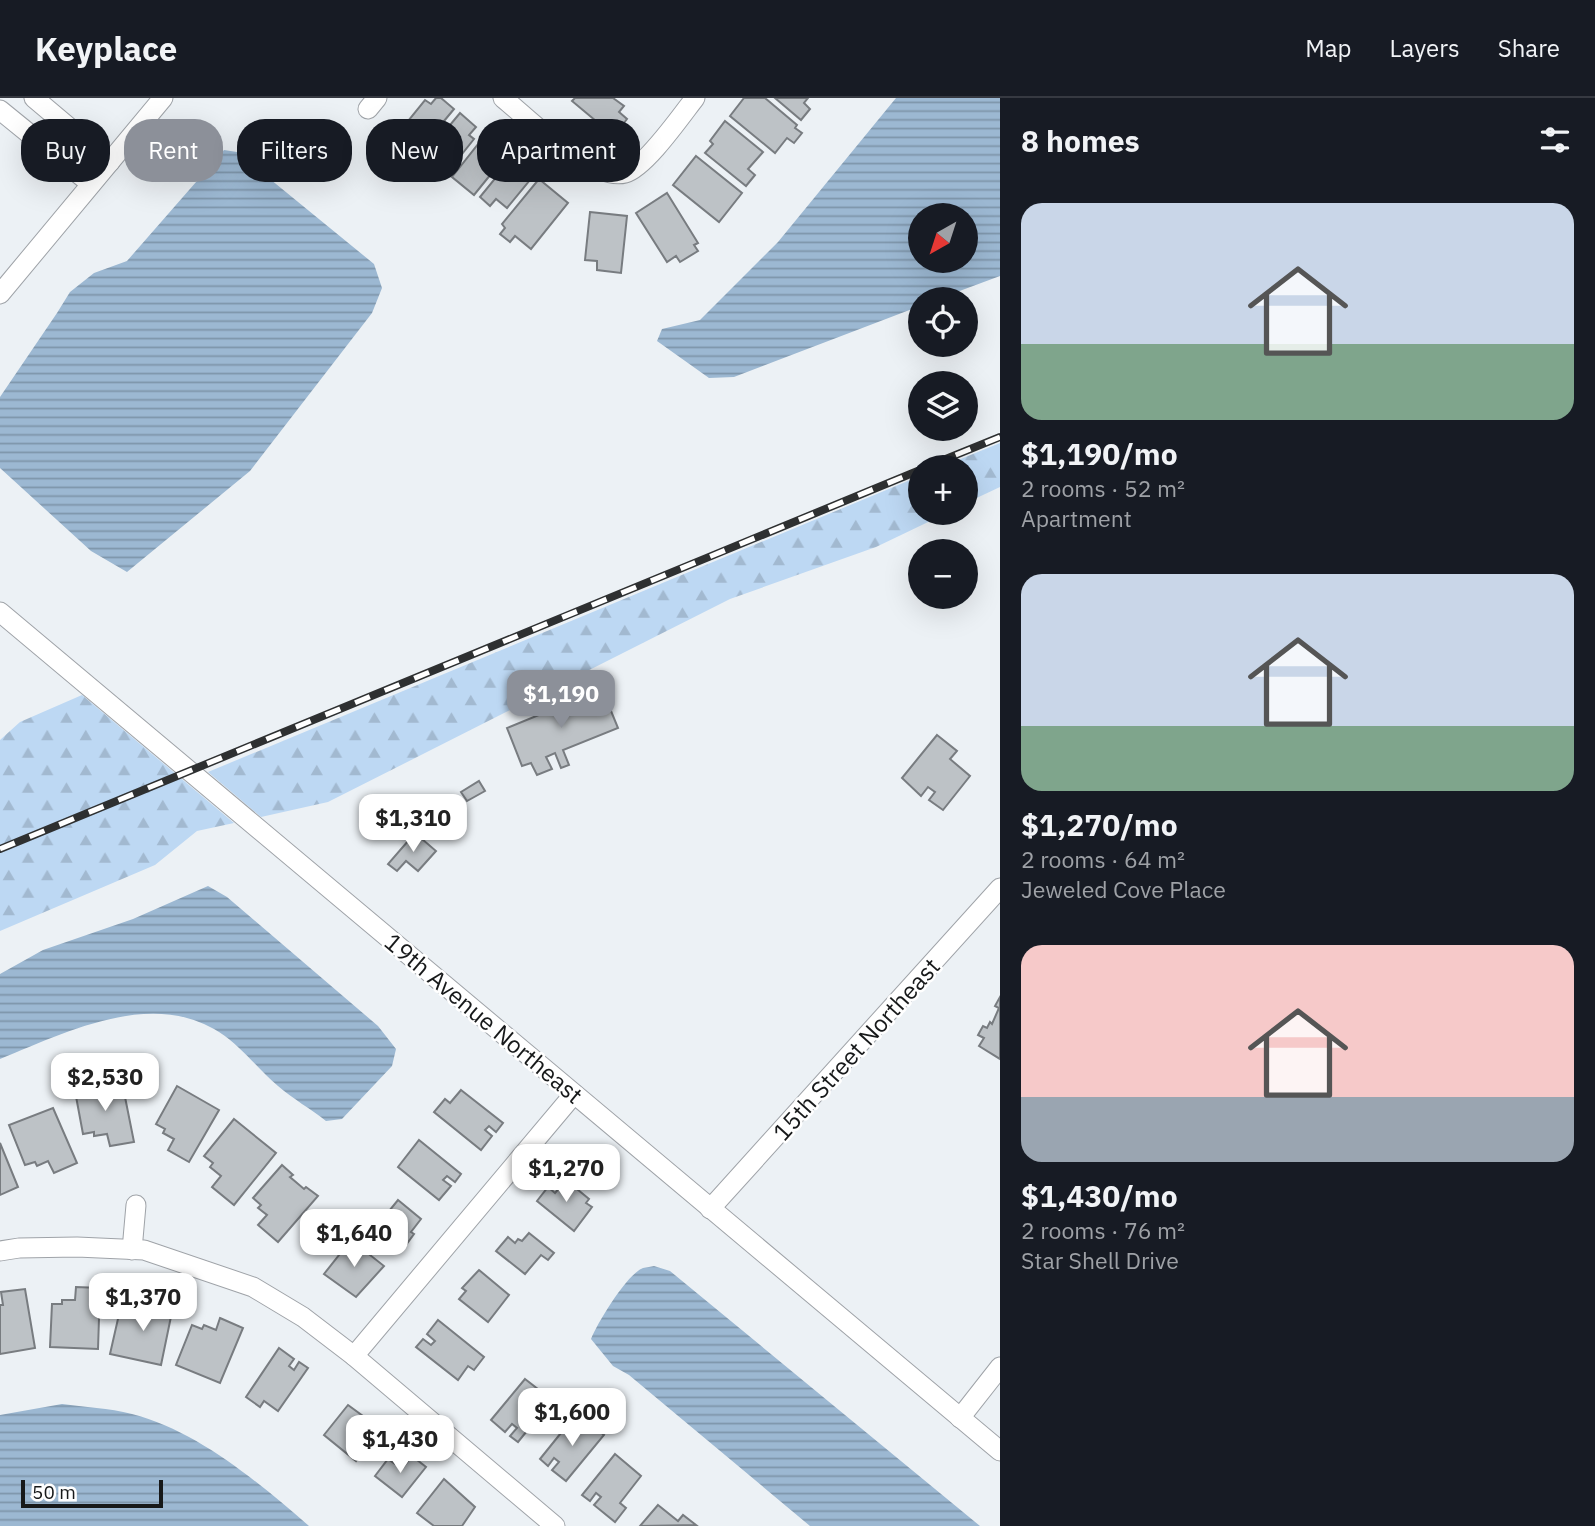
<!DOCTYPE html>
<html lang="en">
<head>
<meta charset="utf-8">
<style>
	:root { --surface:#171b24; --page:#20242c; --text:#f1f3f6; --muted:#9ea1a6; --line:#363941; --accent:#8c9099 }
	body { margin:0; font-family:"IBM Plex Sans",sans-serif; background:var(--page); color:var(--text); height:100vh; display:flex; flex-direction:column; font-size:26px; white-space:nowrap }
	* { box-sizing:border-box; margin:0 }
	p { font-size:23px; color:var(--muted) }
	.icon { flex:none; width:38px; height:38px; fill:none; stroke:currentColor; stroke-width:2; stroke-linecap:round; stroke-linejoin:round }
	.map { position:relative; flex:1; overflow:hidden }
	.drawer { display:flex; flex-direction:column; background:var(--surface); width:595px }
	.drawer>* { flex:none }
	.hud { position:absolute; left:21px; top:21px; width:665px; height:63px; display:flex; gap:14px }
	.needle { width:46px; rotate:219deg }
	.tools { position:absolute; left:908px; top:105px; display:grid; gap:14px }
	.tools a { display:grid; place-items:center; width:70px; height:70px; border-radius:50%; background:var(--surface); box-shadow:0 7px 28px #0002; font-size:35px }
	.scale { position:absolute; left:21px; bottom:18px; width:142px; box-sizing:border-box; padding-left:7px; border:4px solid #17191a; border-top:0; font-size:19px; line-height:24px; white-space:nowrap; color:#17191a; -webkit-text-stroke:5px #fff; paint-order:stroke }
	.price { position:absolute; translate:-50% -60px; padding:0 16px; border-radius:14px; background:#fff; color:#222; font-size:23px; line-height:46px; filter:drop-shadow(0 2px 4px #0008) }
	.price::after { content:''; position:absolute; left:50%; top:42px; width:21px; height:16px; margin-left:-10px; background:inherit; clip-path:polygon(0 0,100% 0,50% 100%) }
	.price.active { background:var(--accent); color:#fff }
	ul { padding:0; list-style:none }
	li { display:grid; align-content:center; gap:14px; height:371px; padding:0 21px }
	li span { display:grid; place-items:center; height:217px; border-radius:21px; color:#555 }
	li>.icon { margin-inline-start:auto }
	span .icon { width:126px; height:126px; fill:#fffc; stroke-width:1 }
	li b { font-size:30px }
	h2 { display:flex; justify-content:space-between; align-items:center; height:84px; padding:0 21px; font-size:30px }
	.pill { padding:0 24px; border-radius:28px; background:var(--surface); box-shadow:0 7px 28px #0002; font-size:24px; line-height:63px }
	.pill.active { background:var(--accent); color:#fff }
	header { display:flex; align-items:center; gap:42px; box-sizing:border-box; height:98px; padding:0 35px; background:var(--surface); border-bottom:2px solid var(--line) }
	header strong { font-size:33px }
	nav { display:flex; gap:38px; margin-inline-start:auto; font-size:24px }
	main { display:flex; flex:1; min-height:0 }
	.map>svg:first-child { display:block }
</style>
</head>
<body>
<header>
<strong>Keyplace</strong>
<nav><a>Map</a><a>Layers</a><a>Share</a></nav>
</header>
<main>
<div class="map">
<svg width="1000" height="1428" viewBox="0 0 1000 1428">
	<defs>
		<pattern id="forest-firs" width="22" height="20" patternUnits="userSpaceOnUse" patternTransform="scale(1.75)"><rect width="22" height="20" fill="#bdd8f3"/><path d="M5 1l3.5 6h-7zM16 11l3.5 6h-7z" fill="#a2b9d0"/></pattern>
		<pattern id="water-rules" width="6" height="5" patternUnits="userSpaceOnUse" patternTransform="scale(1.75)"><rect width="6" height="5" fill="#9cb8d2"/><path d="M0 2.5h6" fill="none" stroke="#7e95aa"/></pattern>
	</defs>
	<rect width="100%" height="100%" fill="#ecf1f5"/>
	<g fill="url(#forest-firs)">
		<polygon points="1000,345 1000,389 966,405 966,369 941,369"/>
		<polygon points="920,378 920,415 947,415 876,449 730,501 328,704 261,719 208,674"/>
		<polygon points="82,597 234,725 197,733 155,767 0,833 0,642 20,624"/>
	</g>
	<g fill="url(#water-rules)" fill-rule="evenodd">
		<path d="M 896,0 L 1000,0 L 1000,178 L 938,201 L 920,201 L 920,208 L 734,279 L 709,280 L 657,243 L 662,231 L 700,222 L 778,144 ZM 920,117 L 966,117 L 966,163 L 920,163 Z"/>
		<polygon points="224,52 237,54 374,166 382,190 372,215 250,373 127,474 91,453 0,370 0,299 57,215 70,194 94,175 127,163"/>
		<path d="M 208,788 L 227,799 L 378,928 L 396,951 L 392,968 L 342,1021 L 326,1023 C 311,1011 293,1001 278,988 C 258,971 242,949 219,934 C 151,891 67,934 0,961 L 0,876 L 43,852 L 133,821 Z"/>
		<path d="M 654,1168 L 670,1173 L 980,1428 L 810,1428 L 629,1277 L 613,1268 L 591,1241 C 598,1224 627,1176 643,1170 C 647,1169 651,1169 654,1168 Z"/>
		<path d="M 62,1306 C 84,1309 109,1310 132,1316 C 198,1333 258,1384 309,1428 L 0,1428 L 0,1317 Z"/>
	</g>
	<g fill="#bdc2c6" stroke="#787c80" stroke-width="2">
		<polygon points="436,0 441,0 454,11 420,52 411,45 407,49 395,39 425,2 431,6"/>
		<polygon points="575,0 613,0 624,8 619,14 627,21 614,38 572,3"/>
		<polygon points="744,0 765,0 797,27 795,30 802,35 794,45 787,40 775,55 730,18"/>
		<polygon points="775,0 808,0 804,5 810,11 801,22"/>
		<polygon points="460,15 476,29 469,37 474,41 450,71 441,63 437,67 425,57"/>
		<polygon points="725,23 763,54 748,71 755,77 746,88 705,55 713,46 710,43"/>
		<polygon points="492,41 508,55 474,97 452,79 479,45 484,49"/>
		<polygon points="696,58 742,95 719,124 673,87"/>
		<polygon points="511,61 518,66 520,64 535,76 507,110 496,101 490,108 480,99"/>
		<polygon points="539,81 568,105 531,151 515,138 510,144 500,136 505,130 502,126"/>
		<polygon points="667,95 698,145 694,147 698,153 680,164 676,158 667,164 636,115"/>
		<polygon points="590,114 627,118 621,175 597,172 597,163 585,162"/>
		<polygon points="602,591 618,630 563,652 569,667 561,670 555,655 546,659 552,671 537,677 531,665 522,668 507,630"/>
		<polygon points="937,637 957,653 950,661 970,678 943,712 929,702 935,694 928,689 921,698 902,680"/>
		<polygon points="479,683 485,693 467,703 461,694"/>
		<polygon points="415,735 436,753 418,773 406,763 397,773 388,766"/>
		<polygon points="1000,899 1000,961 979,948 984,940 978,937 983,928 987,930 990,924 992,926 999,910 995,908"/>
		<polygon points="122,984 134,1044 110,1048 107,1036 94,1038 94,1034 83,1036 75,993"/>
		<polygon points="177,988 219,1012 189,1064 168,1052 174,1041 163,1035 165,1031 156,1026"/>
		<polygon points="461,992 503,1025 496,1034 489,1028 485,1032 492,1038 481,1052 434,1014 445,1001 450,1005"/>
		<polygon points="53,1010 77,1065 54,1075 48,1063 37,1068 35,1064 25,1067 9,1027"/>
		<polygon points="234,1021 276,1055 234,1107 212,1089 221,1078 210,1069 213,1065 204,1058"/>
		<polygon points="419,1042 461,1076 455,1084 447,1078 443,1082 451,1088 439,1102 398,1069"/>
		<polygon points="0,1045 18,1089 0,1097"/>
		<polygon points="282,1067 293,1077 290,1079 304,1091 306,1089 318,1098 278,1144 258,1127 267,1117 258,1110 261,1107 253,1100"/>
		<polygon points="566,1082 589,1101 586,1105 592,1109 574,1133 537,1103 548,1089 555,1095"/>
		<polygon points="398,1102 421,1121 411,1134 414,1136 403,1151 376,1129"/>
		<polygon points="529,1135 554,1155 548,1162 541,1157 525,1176 496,1153 508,1139 515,1145 518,1141 522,1143"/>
		<polygon points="351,1142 384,1168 356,1199 324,1176"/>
		<polygon points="479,1172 509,1197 488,1224 459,1201 466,1193 462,1190"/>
		<polygon points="76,1189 100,1190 98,1251 50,1249 52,1206 62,1206 62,1202 75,1202"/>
		<polygon points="25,1191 35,1250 0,1256 0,1207 3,1207 1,1194"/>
		<polygon points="150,1200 174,1204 161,1267 110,1256 120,1212 131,1215 131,1211 147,1214"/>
		<polygon points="220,1220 243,1230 220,1285 176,1267 192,1227 202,1231 204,1227 216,1232"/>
		<polygon points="438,1222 484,1259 474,1272 468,1268 458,1282 416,1249 423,1241 431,1247 435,1243 427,1236"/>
		<polygon points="279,1250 294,1261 289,1268 294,1272 299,1264 308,1270 278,1313 264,1303 260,1309 246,1299"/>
		<polygon points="525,1281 552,1302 518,1344 510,1338 517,1330 512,1326 505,1334 491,1322"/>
		<polygon points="348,1307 382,1332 356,1363 324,1337"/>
		<polygon points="573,1320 586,1331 590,1326 604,1337 566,1383 552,1372 559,1364 554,1360 548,1368 540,1361"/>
		<polygon points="615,1356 641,1378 620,1405 626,1410 615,1424 594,1407 601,1399 596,1395 590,1403 582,1397"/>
		<polygon points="412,1358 426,1369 402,1399 375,1378 388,1361 395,1366 398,1363 404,1368"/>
		<polygon points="444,1381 475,1409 462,1428 434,1428 417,1415"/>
		<polygon points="658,1407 678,1423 683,1417 696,1427 640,1428"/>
	</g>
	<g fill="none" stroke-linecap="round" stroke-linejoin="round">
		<defs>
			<g id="minor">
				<polyline points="34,0 110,64"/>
				<path d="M 503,0 C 529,21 591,84 625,75 C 645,70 681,18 695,0"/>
				<polyline points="368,11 377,0"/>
				<polyline points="0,12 91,86"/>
				<polyline points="0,196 163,0"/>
				<polyline points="0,514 1000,1353"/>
				<polyline points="710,1111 1000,790"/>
				<polyline points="132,1152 136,1107"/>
				<polyline points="0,1153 19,1150 77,1149 144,1152 253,1189 303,1219 354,1258 555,1428"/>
				<polyline points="354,1258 574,996"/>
				<polyline points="960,1320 1000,1269"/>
			</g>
		</defs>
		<use href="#minor" stroke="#9fa3a8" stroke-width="21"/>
		<use href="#minor" stroke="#fff" stroke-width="19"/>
		<defs>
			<g id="rail">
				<polyline points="926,369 1000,339"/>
				<polyline points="0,751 920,372"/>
			</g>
		</defs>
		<use href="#rail" stroke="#2e3031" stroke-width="8"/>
		<use href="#rail" stroke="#fff" stroke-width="5" stroke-dasharray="16" stroke-linecap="butt"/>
	</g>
	<g text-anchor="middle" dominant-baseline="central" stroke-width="5" stroke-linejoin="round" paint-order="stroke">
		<g font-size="24" fill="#17191a" stroke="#fff">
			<text transform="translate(484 920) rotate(40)">19th Avenue Northeast</text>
			<text transform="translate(856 951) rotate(-48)">15th Street Northeast</text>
		</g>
	</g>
</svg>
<div class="tools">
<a><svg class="needle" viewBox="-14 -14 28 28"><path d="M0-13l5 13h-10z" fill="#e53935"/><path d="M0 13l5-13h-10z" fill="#9ea1a6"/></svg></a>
<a><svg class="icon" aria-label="locate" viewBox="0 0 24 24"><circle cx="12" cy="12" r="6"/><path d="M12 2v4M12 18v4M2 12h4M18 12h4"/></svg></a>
<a><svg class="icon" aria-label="layers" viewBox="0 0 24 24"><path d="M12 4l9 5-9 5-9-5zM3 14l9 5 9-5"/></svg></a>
<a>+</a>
<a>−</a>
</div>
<div class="scale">50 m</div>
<b class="price active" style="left:561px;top:632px">$1,190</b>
<b class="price" style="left:413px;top:756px">$1,310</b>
<b class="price" style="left:105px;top:1015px">$2,530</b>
<b class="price" style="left:566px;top:1106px">$1,270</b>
<b class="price" style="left:354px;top:1171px">$1,640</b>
<b class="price" style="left:143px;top:1235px">$1,370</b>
<b class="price" style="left:572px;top:1350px">$1,600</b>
<b class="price" style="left:400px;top:1377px">$1,430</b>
<div class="hud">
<a class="pill">Buy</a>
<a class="pill active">Rent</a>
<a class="pill">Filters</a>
<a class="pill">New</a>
<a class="pill">Apartment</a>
</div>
</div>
<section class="drawer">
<h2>8 homes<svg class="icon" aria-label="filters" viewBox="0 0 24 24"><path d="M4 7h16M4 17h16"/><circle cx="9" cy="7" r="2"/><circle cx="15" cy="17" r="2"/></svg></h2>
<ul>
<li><span style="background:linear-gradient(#c9d6e8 65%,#7fa58c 0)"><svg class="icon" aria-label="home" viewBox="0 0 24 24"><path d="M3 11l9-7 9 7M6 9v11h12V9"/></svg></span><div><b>$1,190/mo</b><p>2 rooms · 52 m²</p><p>Apartment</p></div></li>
<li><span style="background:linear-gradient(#c9d6e8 70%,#7fa58c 0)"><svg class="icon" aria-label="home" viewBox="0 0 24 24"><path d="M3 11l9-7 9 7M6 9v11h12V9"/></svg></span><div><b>$1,270/mo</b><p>2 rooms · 64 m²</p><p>Jeweled Cove Place</p></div></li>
<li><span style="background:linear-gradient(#f6c9c9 70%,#9aa5b1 0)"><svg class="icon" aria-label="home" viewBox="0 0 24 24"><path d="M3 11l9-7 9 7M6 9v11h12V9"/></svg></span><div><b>$1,430/mo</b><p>2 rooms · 76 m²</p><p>Star Shell Drive</p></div></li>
</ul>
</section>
</main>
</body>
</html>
